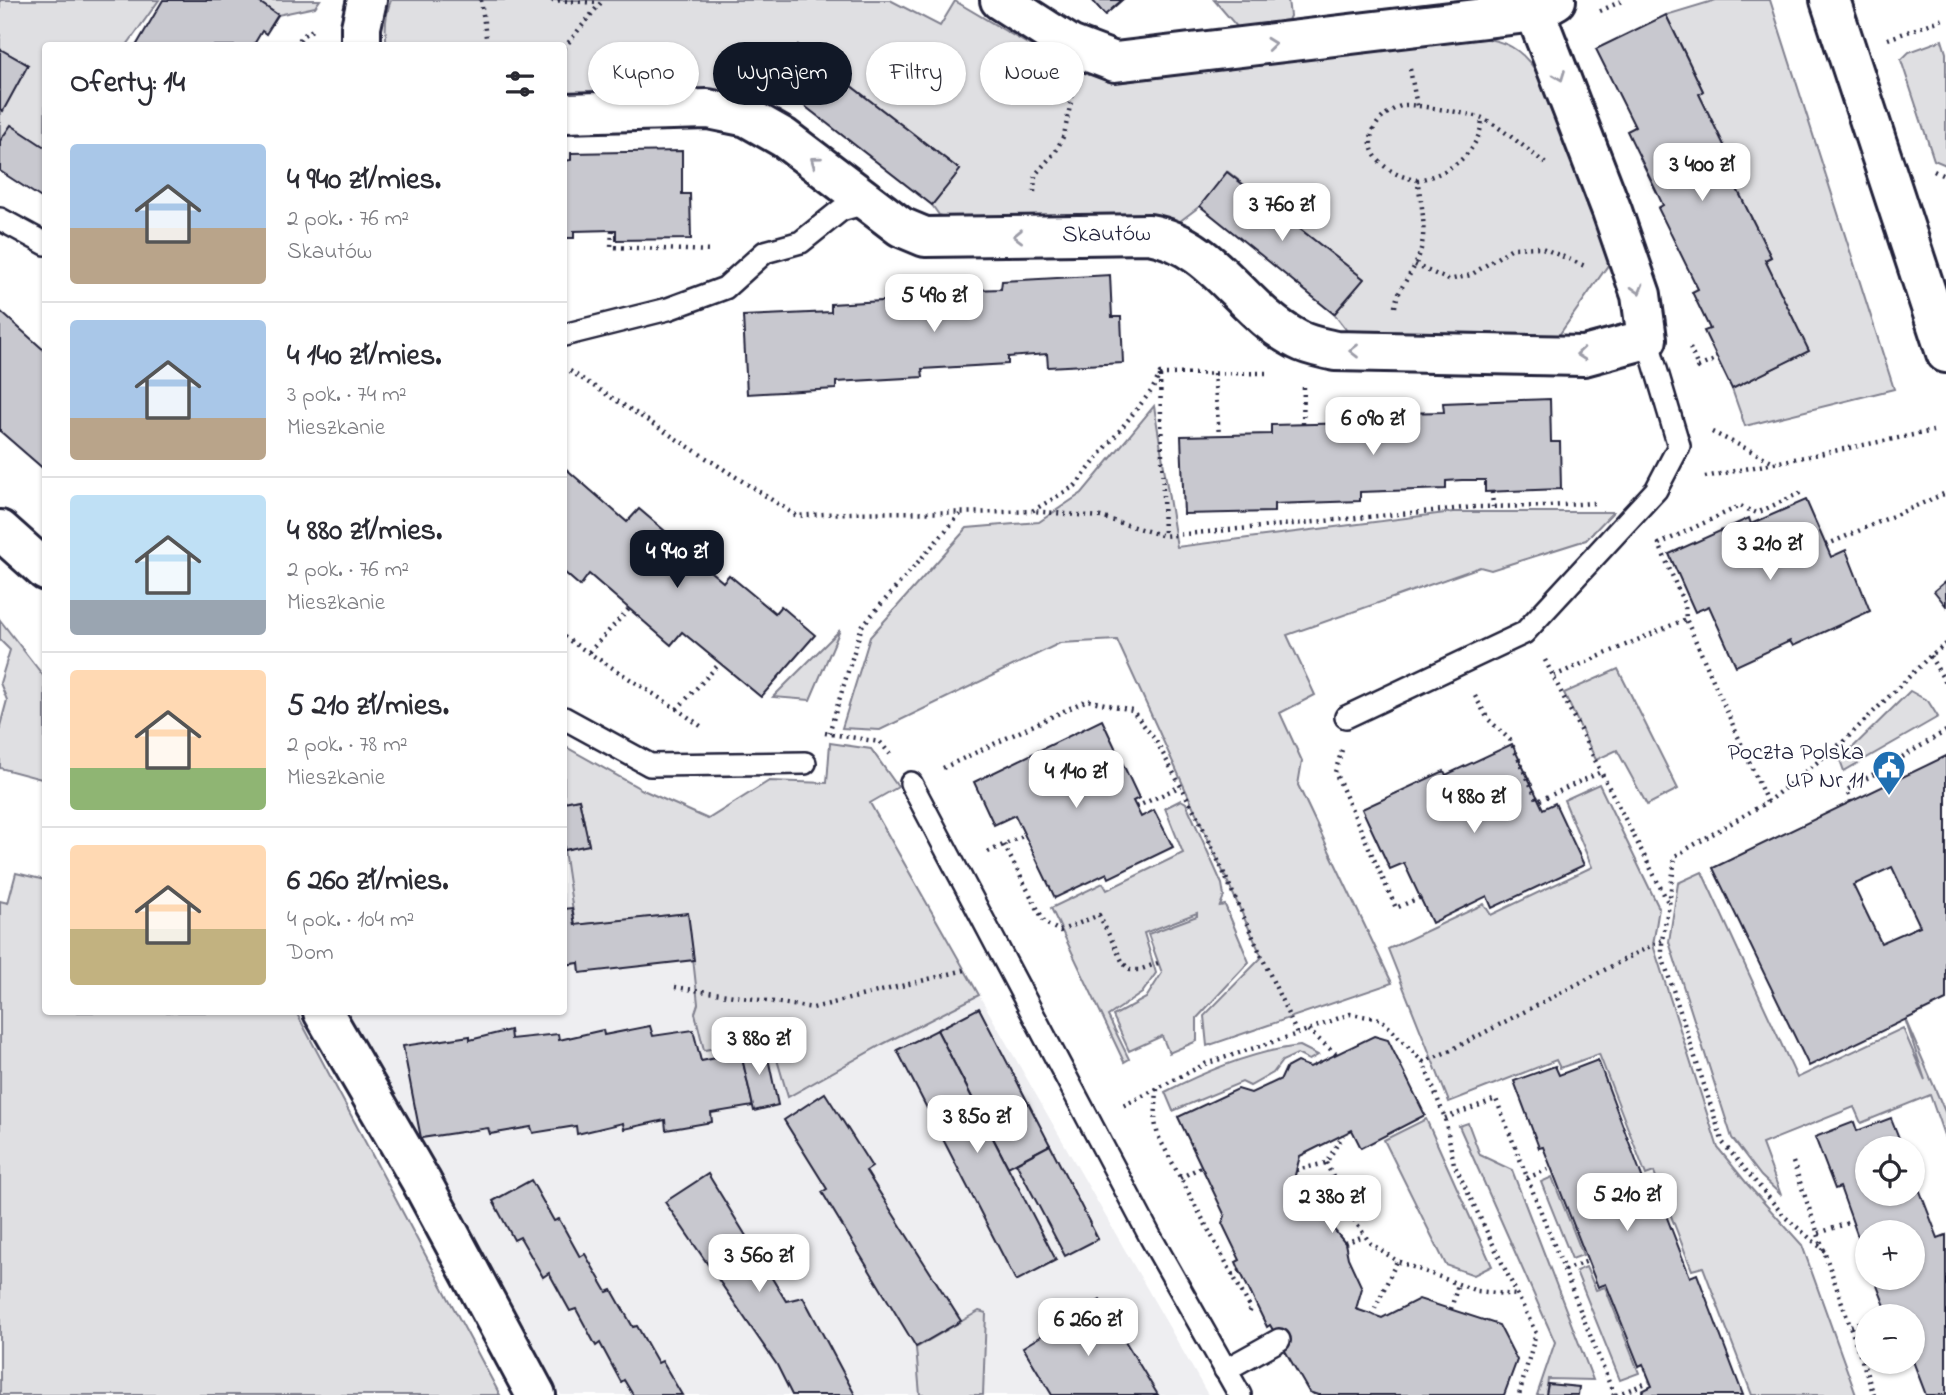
<!DOCTYPE html>
<html lang="pl">
<head>
<meta charset="utf-8">
<style>
	:root { --surface:#fff; --page:#f7f7f7; --text:#2b2b33; --muted:#7c7c81; --line:#e1e1e2; --accent:#111827 }
	body { margin:0; font-family:"Indie Flower",sans-serif; background:var(--page); color:var(--text); height:100vh; display:flex; flex-direction:column; font-size:26px; white-space:nowrap }
	* { box-sizing:border-box; margin:0 }
	p { font-size:23px; color:var(--muted) }
	.icon { flex:none; width:38px; height:38px; fill:none; stroke:currentColor; stroke-width:2; stroke-linecap:round; stroke-linejoin:round }
	.map { position:relative; flex:1; overflow:hidden }
	.panel { position:absolute; left:42px; top:42px; width:525px; height:973px; display:flex; flex-direction:column; background:var(--surface); border-radius:7px; box-shadow:0 2px 5px #0004 }
	.panel>* { flex:none }
	.top-card { position:absolute; left:588px; top:42px; width:665px; height:63px; display:flex; gap:14px }
	.buttons { position:absolute; left:1855px; top:1136px; display:grid; gap:14px }
	.buttons a { display:grid; place-items:center; width:70px; height:70px; border-radius:50%; background:var(--surface); box-shadow:0 2px 5px #0004; font-size:35px }
	.price { position:absolute; translate:-50% -60px; padding:0 16px; border-radius:14px; background:#fff; color:#222; font-size:23px; line-height:46px; filter:drop-shadow(0 2px 4px #0008) }
	.price::after { content:''; position:absolute; left:50%; top:42px; width:21px; height:16px; margin-left:-10px; background:inherit; clip-path:polygon(0 0,100% 0,50% 100%) }
	.price.active { background:var(--accent); color:#fff }
	ul { padding:0; list-style:none }
	li { display:flex; align-items:center; gap:21px; height:175px; padding:0 28px }
	li+li { border-top:2px solid var(--line) }
	li span { display:grid; place-items:center; flex:none; width:196px; height:140px; border-radius:7px; color:#555 }
	li>.icon { margin-inline-start:auto }
	span .icon { width:84px; height:84px; fill:#fffc; stroke-width:1 }
	li b { font-size:30px }
	h2 { display:flex; justify-content:space-between; align-items:center; height:84px; padding:0 28px; font-size:30px }
	.tag { padding:0 24px; border-radius:32px; background:var(--surface); box-shadow:0 2px 5px #0004; font-size:24px; line-height:63px }
	.tag.active { background:var(--accent); color:#fff }
	.map>svg:first-child { display:block }
</style>
</head>
<body>
<div class="map">
<svg width="1946" height="1395" viewBox="0 0 1946 1395">
	<rect width="100%" height="100%" fill="#fff"/>
	<filter id="ink" filterUnits="userSpaceOnUse"><feTurbulence type="fractalNoise" baseFrequency=".0143" numOctaves="2"/><feDisplacementMap in="SourceGraphic" scale="14" xChannelSelector="R" yChannelSelector="G"/><feConvolveMatrix kernelMatrix="1 2 1 2 8 2 1 2 1" color-interpolation-filters="sRGB"/></filter>
	<g filter="url(#ink)">
		<polygon fill="#eeeef1" points="564,859 575,925 688,913 698,1004 695,1013 704,1050 771,1039 788,1096 883,1044 979,995 1208,1395 561,1395 342,1012 564,1012"/>
		<g fill="#dfdfe2" stroke="#80808e" stroke-width="2">
			<polygon points="0,0 159,0 127,45 46,46 45,148 11,125 0,141 0,109 3,110 28,65 0,49"/>
			<polygon points="256,0 320,0 315,7 278,15"/>
			<path d="M 391,0 L 890,0 L 940,26 L 955,1 L 1070,69 L 1099,74 L 1466,36 C 1505,39 1523,47 1543,82 L 1613,258 L 1557,338 L 1355,341 L 1334,314 L 1363,279 L 1228,172 L 1200,206 L 1175,225 L 955,220 L 939,215 L 932,205 L 960,170 L 798,45 L 769,81 L 769,105 L 730,99 L 564,102 L 564,46 L 387,46 C 384,29 385,16 391,0 Z"/>
			<polygon points="1214,0 1288,0 1290,16 1288,20 1238,28"/>
			<polygon points="1716,0 1770,0 1894,389 1745,426 1732,389 1808,351 1765,260 1771,257 1732,179 1699,94 1703,91 1666,15"/>
			<polygon points="1942,40 1946,53 1946,165 1934,160 1901,60 1909,52"/>
			<polygon points="1154,406 1177,547 1453,512 1613,512 1586,540 1491,570 1480,567 1287,635 1315,695 1280,713 1302,761 1298,785 1392,983 1207,1046 1204,1016 1262,957 1117,640 1060,643 880,730 842,728 870,637 967,528 1039,522 1082,493"/>
			<polygon points="0,620 45,678 45,780 0,768 0,726 7,700 0,683 10,650 0,640"/>
			<polygon points="840,630 810,700 773,697"/>
			<polygon points="1618,669 1678,789 1647,805 1617,750 1596,760 1564,693"/>
			<polygon points="1910,691 1928,701 1938,717 1844,771 1840,760"/>
			<polygon points="830,743 871,749 898,787 870,803 979,995 883,1044 788,1097 771,1039 704,1050 695,1013 698,1004 688,913 575,925 564,850 589,845 579,799 564,802 564,746 643,790 708,819 769,781 827,783"/>
			<polygon points="1599,784 1659,908 1653,945 1718,1148 1748,1185 1802,1245 1856,1395 1752,1395 1703,1267 1692,1270 1654,1172 1646,1175 1599,1054 1560,1068 1556,1060 1449,1102 1388,949 1484,904 1491,915 1592,867 1564,800"/>
			<polygon points="1181,800 1186,803 1222,884 1224,896 1220,906 1225,905 1249,962 1197,1018 1197,1041 1169,1053 1162,1036 1129,1051 1113,1016 1146,998 1162,973 1148,934 1197,916 1197,913 1144,933 1156,973 1142,993 1108,1016 1129,1059 1124,1062 1051,908 1103,883 1107,890 1183,853 1165,808"/>
			<polygon points="1702,872 1797,1078 1903,1028 1925,1080 1905,1019 1946,1114 1946,1141 1930,1095 1861,1123 1854,1107 1762,1144 1781,1195 1761,1176 1732,1138 1669,942 1678,883"/>
			<polygon points="16,873 45,880 46,1012 296,1012 500,1395 0,1395 0,901 8,903"/>
			<path d="M 1300,1046 L 1318,1055 L 1309,1060 L 1297,1054 L 1282,1061 L 1273,1073 L 1250,1086 L 1242,1082 L 1173,1111 L 1165,1092 C 1206,1071 1253,1051 1300,1046 Z"/>
			<polygon points="1426,1119 1492,1266 1474,1275 1446,1265 1384,1140"/>
			<polygon points="1468,1123 1480,1155 1512,1170 1593,1380 1548,1379 1546,1395 1537,1395 1555,1342 1459,1126"/>
			<polygon points="1552,1177 1583,1255 1572,1259 1541,1182"/>
			<polygon points="1586,1267 1596,1290 1605,1287 1639,1373 1620,1380 1576,1271"/>
			<polygon points="979,1311 986,1313 983,1395 920,1395 916,1348"/>
		</g>
		<g fill="#c8c8cf" stroke="#22223b" stroke-width="2" fill-rule="evenodd">
			<polygon points="163,0 256,0 278,15 266,34 262,31 253,46 136,46"/>
			<polygon points="1092,0 1122,0 1105,15"/>
			<polygon points="1666,15 1703,91 1699,94 1739,176 1732,179 1771,257 1765,260 1809,351 1732,389 1704,331 1710,329 1692,292 1698,289 1658,208 1663,205 1627,131 1635,127 1596,49"/>
			<polygon points="798,45 960,170 932,205 770,79"/>
			<polygon points="0,49 28,65 3,111 0,109"/>
			<polygon points="11,125 46,148 46,201 0,171 0,141"/>
			<polygon points="682,151 682,194 690,194 691,239 616,240 616,230 612,230 574,231 574,238 564,238 564,161 571,160 571,153"/>
			<polygon points="1227,172 1364,279 1334,314 1200,206"/>
			<polygon points="1110,275 1112,317 1121,317 1123,363 1048,367 1047,354 1008,357 1008,364 922,369 923,377 836,382 836,389 747,394 743,316 831,312 831,304 917,299 916,292 1001,289 1002,281"/>
			<polygon points="0,311 46,352 46,471 0,431"/>
			<polygon points="1550,399 1551,442 1560,442 1561,489 1485,492 1485,480 1462,480 1446,481 1446,489 1360,492 1360,501 1274,504 1274,512 1184,514 1181,436 1271,434 1271,425 1357,423 1357,414 1444,412 1443,403"/>
			<polygon points="564,467 627,522 639,509 672,537 668,543 682,556 686,551 723,582 729,575 775,613 781,606 815,635 761,697 682,632 671,645 589,574 580,586 564,572"/>
			<polygon points="1806,500 1831,557 1846,550 1870,611 1793,646 1790,641 1736,666 1709,606 1695,612 1669,554 1749,518 1751,524"/>
			<polygon points="1946,581 1946,606 1934,591"/>
			<polygon points="1102,720 1139,798 1133,801 1141,817 1154,810 1173,847 1109,878 1107,873 1055,898 1015,815 994,825 974,782"/>
			<polygon points="1512,744 1543,809 1555,803 1584,865 1492,908 1487,896 1432,923 1404,863 1390,869 1362,809 1444,771 1446,775"/>
			<path d="M 1946,756 L 1946,1000 L 1809,1066 L 1713,868 ZM 1892,867 L 1920,926 L 1881,943 L 1853,885 Z"/>
			<polygon points="579,799 589,845 564,850 564,802"/>
			<polygon points="572,908 575,925 688,913 694,960 580,973 579,963 564,965 564,909"/>
			<polygon points="979,1008 1050,1145 1008,1167 937,1030"/>
			<polygon points="650,1026 653,1036 693,1030 701,1061 741,1053 753,1106 711,1113 712,1122 666,1130 665,1120 624,1129 623,1123 577,1134 576,1126 533,1133 531,1127 490,1134 488,1128 421,1138 403,1046 470,1036 470,1040 510,1030 511,1039 558,1034 559,1040 603,1030 604,1035"/>
			<polygon points="937,1030 1056,1260 1016,1281 897,1050"/>
			<polygon points="1374,1036 1388,1040 1425,1115 1361,1148 1352,1130 1300,1156 1293,1183 1298,1195 1317,1196 1331,1226 1345,1243 1348,1258 1362,1288 1356,1309 1382,1318 1419,1299 1499,1325 1517,1360 1504,1395 1318,1395 1309,1392 1270,1325 1267,1327 1240,1271 1236,1262 1240,1260 1222,1223 1225,1216 1178,1117 1238,1089 1251,1093 1281,1079 1286,1068 1297,1062 1310,1067"/>
			<polygon points="765,1044 778,1105 754,1111 740,1049"/>
			<polygon points="1598,1060 1644,1182 1652,1179 1690,1277 1697,1274 1743,1395 1643,1395 1642,1391 1652,1386 1643,1364 1639,1366 1606,1284 1598,1287 1543,1147 1539,1148 1538,1145 1514,1081 1555,1066 1559,1075"/>
			<polygon points="825,1093 872,1167 866,1171 961,1321 916,1347 822,1192 827,1189 784,1120"/>
			<polygon points="1891,1118 1903,1148 1867,1148 1867,1194 1913,1194 1913,1173 1938,1238 1946,1235 1946,1395 1926,1395 1913,1361 1913,1316 1889,1316 1874,1278 1913,1278 1913,1232 1867,1232 1867,1262 1840,1187 1835,1189 1815,1137 1854,1122 1857,1131"/>
			<polygon points="1050,1145 1098,1239 1065,1256 1016,1163"/>
			<polygon points="708,1174 786,1301 803,1297 855,1395 792,1395 777,1365 665,1202"/>
			<polygon points="531,1180 554,1221 559,1219 580,1257 585,1254 607,1292 612,1290 633,1327 637,1326 658,1363 662,1361 682,1395 633,1395 624,1380 621,1382 600,1343 596,1346 576,1309 570,1311 549,1273 543,1277 520,1237 514,1240 493,1201"/>
			<polygon points="1100,1300 1158,1395 1052,1395 1023,1347"/>
			<polygon points="1548,1384 1579,1387 1578,1395 1546,1395"/>
		</g>
		<g fill="none" stroke-linecap="round" stroke-linejoin="round">
			<defs>
				<g id="service">
					<polyline points="0,219 46,244"/>
					<polyline points="564,335 668,309 725,288 765,252 801,242 841,210 866,203"/>
					<polyline points="1346,717 1524,633 1656,490 1679,446 1647,339"/>
					<polyline points="564,718 650,765 805,763"/>
					<polyline points="911,783 1151,1238 1240,1395"/>
					<polyline points="1225,1370 1279,1340"/>
				</g>
				<g id="minor">
					<polyline points="1000,0 1070,45 1115,62 1535,12 1556,0"/>
					<polyline points="1830,0 1946,353"/>
					<polyline points="361,46 361,27 367,0"/>
					<path id="s1" d="M 564,113 L 708,109 L 747,117 L 784,138 L 901,227 L 925,237 L 1149,234 C 1215,245 1242,312 1298,340 C 1309,346 1324,348 1335,351 L 1584,356 L 1647,339 L 1641,295 L 1612,211 L 1535,12"/>
					<polyline points="0,530 46,571"/>
					<polyline points="323,1012 421,1181 536,1395"/>
				</g>
			</defs>
			<use href="#service" stroke="#22223b" stroke-width="26"/>
			<use href="#minor" stroke="#22223b" stroke-width="44"/>
			<g stroke="#22223b" stroke-width="4.5" stroke-dasharray="2 5" stroke-linecap="butt">
				<polyline points="481,0 486,37 491,46"/>
				<polyline points="551,0 600,3"/>
				<polyline points="1600,11 1624,0"/>
				<polyline points="1888,39 1946,18"/>
				<polyline points="296,46 302,36 316,28"/>
				<polyline points="564,48 603,0"/>
				<polyline points="1410,69 1417,106"/>
				<polyline points="1934,171 1946,177"/>
				<path d="M 1417,180 C 1448,175 1481,152 1482,118"/>
				<polyline points="1034,192 1035,175 1056,151 1064,135 1073,92"/>
				<polyline points="612,230 611,247 712,251"/>
				<polyline points="1415,265 1449,280 1471,275 1512,248 1540,247 1585,266"/>
				<polyline points="950,279 950,291"/>
				<path d="M 1395,307 C 1397,291 1406,282 1414,267 C 1429,240 1423,209 1417,180 C 1386,176 1353,147 1382,118 C 1387,113 1397,106 1405,105 C 1415,104 1469,114 1480,117 C 1493,121 1532,153 1546,164"/>
				<polyline points="1690,348 1698,367 1695,372"/>
				<polyline points="1698,367 1717,359"/>
				<path d="M 570,371 L 797,516 C 875,509 954,515 1032,511"/>
				<polyline points="1214,373 1219,435"/>
				<polyline points="1266,373 1160,374 1152,390 1075,486 1032,511 1101,517 1164,536 1475,507 1548,506 1594,503"/>
				<polyline points="1160,376 1164,536"/>
				<polyline points="1303,424 1304,387"/>
				<polyline points="1712,432 1776,463"/>
				<polyline points="1705,477 1933,431"/>
				<polyline points="1492,492 1493,507"/>
				<polyline points="1826,545 1946,493"/>
				<polyline points="564,637 677,709 702,727"/>
				<polyline points="589,652 629,609"/>
				<polyline points="1930,656 1946,683"/>
				<polyline points="1545,660 1601,772"/>
				<polyline points="1554,676 1686,619"/>
				<polyline points="1475,696 1488,719 1510,740 1538,801 1601,772 1669,904"/>
				<polyline points="677,709 720,663"/>
				<polyline points="825,733 880,742 890,754"/>
				<polyline points="829,733 862,626 962,512"/>
				<polyline points="1342,750 1335,772 1396,908 1421,897"/>
				<polyline points="943,768 1087,700 1132,710 1156,741 1202,825 1297,1034 1205,1064 1121,1107"/>
				<polyline points="1767,802 1686,619 1685,606 1659,544 1740,506 1757,513 1804,491"/>
				<polyline points="1851,802 1847,790 1946,731"/>
				<polyline points="1136,807 1181,786"/>
				<polyline points="1004,845 1045,923 1060,931 1099,915 1123,963 1130,970 1139,970 1158,963"/>
				<polyline points="988,852 1025,835"/>
				<polyline points="675,987 813,1008 969,969"/>
				<polyline points="1308,1030 1336,1054"/>
				<polyline points="1297,1034 1350,1014 1381,1019 1423,1062 1445,1118 1454,1164 1536,1333 1519,1395"/>
				<polyline points="1423,1062 1449,1051 1662,940"/>
				<polyline points="1157,1089 1155,1122 1158,1136 1251,1309 1248,1315"/>
				<polyline points="1445,1118 1496,1099 1614,1395"/>
				<polyline points="1793,1162 1874,1395"/>
				<polyline points="1326,1163 1355,1221 1370,1243 1397,1261 1477,1291 1516,1295"/>
				<polyline points="1296,1170 1326,1163 1343,1135"/>
				<polyline points="1180,1178 1201,1167"/>
				<polyline points="1527,1178 1551,1168"/>
				<polyline points="1819,1233 1851,1222"/>
				<polyline points="1345,1243 1364,1236"/>
				<polyline points="1825,1251 1785,1217 1723,1143 1662,956 1662,940 1669,905 1675,856 1767,802 1844,741 1930,656 1946,644"/>
				<polyline points="1564,1270 1588,1261"/>
				<polyline points="1232,1275 1240,1271"/>
				<polyline points="1451,1309 1458,1284"/>
				<polyline points="1372,1315 1397,1261"/>
				<polyline points="1879,1316 1888,1313"/>
				<polyline points="1851,1326 1867,1320"/>
				<polyline points="1315,1395 1315,1394"/>
				<polyline points="1616,1395 1649,1382"/>
			</g>
			<use href="#service" stroke="#fff" stroke-width="21"/>
			<use href="#minor" stroke="#fff" stroke-width="38"/>
		</g>
		<defs><path id="oneway-chevron" d="M-2-3.5L2.5 0L-2 3.5" fill="none" stroke-width="1.6" stroke-linecap="round" stroke-linejoin="round" transform="scale(1.75)"/></defs>
		<g stroke="#9c9ca7">
			<use href="#oneway-chevron" transform="translate(1271 44) rotate(-6)"/>
			<use href="#oneway-chevron" transform="translate(1560 76) rotate(69)"/>
			<use href="#oneway-chevron" transform="translate(815 161) rotate(-144)"/>
			<use href="#oneway-chevron" transform="translate(1018 236) rotate(179)"/>
			<use href="#oneway-chevron" transform="translate(1638 289) rotate(74)"/>
			<use href="#oneway-chevron" transform="translate(1354 351) rotate(180)"/>
			<use href="#oneway-chevron" transform="translate(1581 354) rotate(175)"/>
		</g>
	</g>
	<defs>
		<symbol id="civic-pin" viewBox="-11 -11 22 30"><path d="M0 17L-7.5 6A9.5 9.5 0 1 1 7.5 6Z" fill="#1f6fb2" stroke="#fff"/><path d="M-.6-6.5H3V-4.5H.6V-3L4-1V1h2V6H-6V1h2V-1L-.6-3ZM-1.2 2.5V6h2.4V2.5Z" fill="#fff"/></symbol>
	</defs>
	<g fill-rule="evenodd">
		<use href="#civic-pin" x="1870" y="748" width="38" height="52"/>
	</g>
	<g text-anchor="middle" dominant-baseline="central" stroke-width="5" stroke-linejoin="round" paint-order="stroke">
		<g font-size="24" fill="#22223b" stroke="#fff">
			<text stroke="none"><textPath href="#s1" startOffset="581">Skautów</textPath></text>
		</g>
		<g font-size="24" fill="#22223b" stroke="#fff" text-anchor="end">
			<text x="1864" y="753">Poczta Polska<tspan x="1864" dy="28">UP Nr 11</tspan></text>
		</g>
	</g>
</svg>
<div class="buttons">
<a><svg class="icon" aria-label="locate" viewBox="0 0 24 24"><circle cx="12" cy="12" r="6"/><path d="M12 2v4M12 18v4M2 12h4M18 12h4"/></svg></a>
<a>+</a>
<a>−</a>
</div>
<b class="price" style="left:1702px;top:203px">3 400 zł</b>
<b class="price" style="left:1282px;top:243px">3 760 zł</b>
<b class="price" style="left:934px;top:334px">5 490 zł</b>
<b class="price" style="left:1373px;top:457px">6 090 zł</b>
<b class="price" style="left:1770px;top:582px">3 210 zł</b>
<b class="price active" style="left:677px;top:590px">4 940 zł</b>
<b class="price" style="left:1076px;top:810px">4 140 zł</b>
<b class="price" style="left:1474px;top:835px">4 880 zł</b>
<b class="price" style="left:759px;top:1077px">3 880 zł</b>
<b class="price" style="left:977px;top:1155px">3 850 zł</b>
<b class="price" style="left:1627px;top:1233px">5 210 zł</b>
<b class="price" style="left:1332px;top:1235px">2 380 zł</b>
<b class="price" style="left:759px;top:1294px">3 560 zł</b>
<b class="price" style="left:1088px;top:1358px">6 260 zł</b>
<div class="top-card">
<a class="tag">Kupno</a>
<a class="tag active">Wynajem</a>
<a class="tag">Filtry</a>
<a class="tag">Nowe</a>
</div>
<section class="panel">
<h2>Oferty: 14<svg class="icon" aria-label="filters" viewBox="0 0 24 24"><path d="M4 7h16M4 17h16"/><circle cx="9" cy="7" r="2"/><circle cx="15" cy="17" r="2"/></svg></h2>
<ul>
<li><span style="background:linear-gradient(#a9c7e8 60%,#b9a48a 0)"><svg class="icon" aria-label="home" viewBox="0 0 24 24"><path d="M3 11l9-7 9 7M6 9v11h12V9"/></svg></span><div><b>4 940 zł/mies.</b><p>2 pok. · 76 m²</p><p>Skautów</p></div></li>
<li><span style="background:linear-gradient(#a9c7e8 70%,#b9a48a 0)"><svg class="icon" aria-label="home" viewBox="0 0 24 24"><path d="M3 11l9-7 9 7M6 9v11h12V9"/></svg></span><div><b>4 140 zł/mies.</b><p>3 pok. · 74 m²</p><p>Mieszkanie</p></div></li>
<li><span style="background:linear-gradient(#bfe0f5 75%,#9aa5b1 0)"><svg class="icon" aria-label="home" viewBox="0 0 24 24"><path d="M3 11l9-7 9 7M6 9v11h12V9"/></svg></span><div><b>4 880 zł/mies.</b><p>2 pok. · 76 m²</p><p>Mieszkanie</p></div></li>
<li><span style="background:linear-gradient(#ffd9b3 70%,#8fb573 0)"><svg class="icon" aria-label="home" viewBox="0 0 24 24"><path d="M3 11l9-7 9 7M6 9v11h12V9"/></svg></span><div><b>5 210 zł/mies.</b><p>2 pok. · 78 m²</p><p>Mieszkanie</p></div></li>
<li><span style="background:linear-gradient(#ffd9b3 60%,#c2b280 0)"><svg class="icon" aria-label="home" viewBox="0 0 24 24"><path d="M3 11l9-7 9 7M6 9v11h12V9"/></svg></span><div><b>6 260 zł/mies.</b><p>4 pok. · 104 m²</p><p>Dom</p></div></li>
</ul>
</section>
</div>
</body>
</html>
